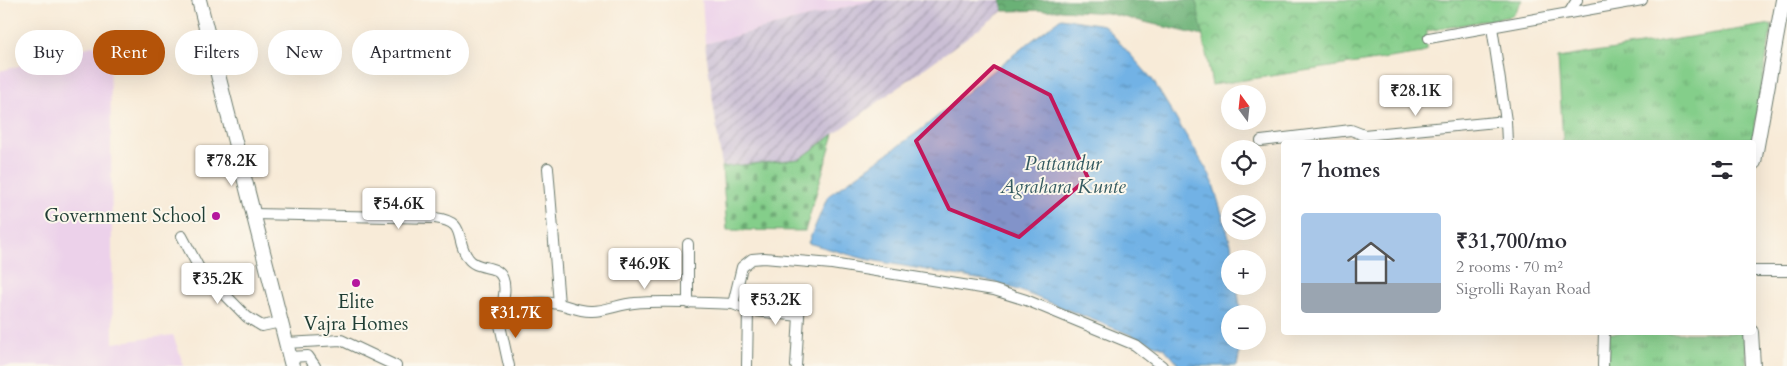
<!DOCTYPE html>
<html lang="en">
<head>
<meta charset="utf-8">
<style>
	:root { --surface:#fff; --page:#f2f2f3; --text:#2b2b33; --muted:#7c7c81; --line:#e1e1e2; --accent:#b45309 }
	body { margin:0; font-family:Cardo,serif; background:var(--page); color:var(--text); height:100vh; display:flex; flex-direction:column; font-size:19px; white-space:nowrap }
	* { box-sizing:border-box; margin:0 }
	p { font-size:16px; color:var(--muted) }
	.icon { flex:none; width:28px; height:28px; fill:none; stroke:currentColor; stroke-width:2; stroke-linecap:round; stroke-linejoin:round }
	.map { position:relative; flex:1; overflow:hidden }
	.drawer { position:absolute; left:1281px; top:140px; width:475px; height:195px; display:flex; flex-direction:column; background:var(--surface); border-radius:5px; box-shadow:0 5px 20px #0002 }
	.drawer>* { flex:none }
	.hud { position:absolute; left:15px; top:30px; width:475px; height:45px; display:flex; gap:10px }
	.needle { width:32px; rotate:345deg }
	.controls { position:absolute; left:1221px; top:85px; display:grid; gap:10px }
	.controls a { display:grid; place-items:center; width:45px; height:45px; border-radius:50%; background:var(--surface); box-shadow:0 5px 20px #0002; font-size:25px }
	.price { position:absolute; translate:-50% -42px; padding:0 11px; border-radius:5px; background:#fff; color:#222; font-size:16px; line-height:32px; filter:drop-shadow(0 1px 2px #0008) }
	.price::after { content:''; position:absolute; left:50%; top:30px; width:15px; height:11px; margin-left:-8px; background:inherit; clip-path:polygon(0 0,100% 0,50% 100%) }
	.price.active { background:var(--accent); color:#fff }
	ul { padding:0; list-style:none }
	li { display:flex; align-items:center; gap:15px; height:125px; padding:0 20px }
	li+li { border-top:1px solid var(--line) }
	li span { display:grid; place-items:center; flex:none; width:140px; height:100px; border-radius:5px; color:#555 }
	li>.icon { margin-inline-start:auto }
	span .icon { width:60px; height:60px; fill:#fffc; stroke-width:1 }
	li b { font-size:21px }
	h2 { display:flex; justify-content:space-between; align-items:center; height:60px; padding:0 20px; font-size:21px }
	.chip { padding:0 18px; border-radius:22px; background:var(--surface); box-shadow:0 5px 20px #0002; font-size:18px; line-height:45px }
	.chip.active { background:var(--accent); color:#fff }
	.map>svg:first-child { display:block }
</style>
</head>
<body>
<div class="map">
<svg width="1787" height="366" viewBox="0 0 1787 366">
	<defs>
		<pattern id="industrial-furrows" width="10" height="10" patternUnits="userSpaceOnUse" patternTransform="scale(1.25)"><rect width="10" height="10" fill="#cbbfd5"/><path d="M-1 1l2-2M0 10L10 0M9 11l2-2" fill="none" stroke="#a49cae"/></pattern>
		<pattern id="grass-tufts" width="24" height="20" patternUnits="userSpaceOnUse" patternTransform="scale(1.25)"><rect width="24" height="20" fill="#84ce8a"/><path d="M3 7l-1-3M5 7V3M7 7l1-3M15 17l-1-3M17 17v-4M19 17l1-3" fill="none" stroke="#6ba872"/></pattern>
		<pattern id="forest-crowns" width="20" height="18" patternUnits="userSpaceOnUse" patternTransform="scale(1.25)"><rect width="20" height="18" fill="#6bb176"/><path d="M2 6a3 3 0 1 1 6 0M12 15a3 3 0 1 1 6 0" fill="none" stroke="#579162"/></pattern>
		<pattern id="cemetery-stones" width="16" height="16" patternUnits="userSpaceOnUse" patternTransform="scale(1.25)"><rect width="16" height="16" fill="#84ce8a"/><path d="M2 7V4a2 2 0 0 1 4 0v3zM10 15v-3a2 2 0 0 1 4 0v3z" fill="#6ba872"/></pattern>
		<pattern id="park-crowns" width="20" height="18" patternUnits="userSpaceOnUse" patternTransform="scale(1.25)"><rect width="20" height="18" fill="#84ce8a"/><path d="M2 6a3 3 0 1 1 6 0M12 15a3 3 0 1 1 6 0" fill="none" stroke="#6ba872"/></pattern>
		<pattern id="water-ripples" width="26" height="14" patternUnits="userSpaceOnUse" patternTransform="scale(1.25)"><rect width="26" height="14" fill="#72b2e5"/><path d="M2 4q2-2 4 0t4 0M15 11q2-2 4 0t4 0" fill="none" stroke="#5d92ba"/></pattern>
	</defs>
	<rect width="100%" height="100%" fill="#fbf7ec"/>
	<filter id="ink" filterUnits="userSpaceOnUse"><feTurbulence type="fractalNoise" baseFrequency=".02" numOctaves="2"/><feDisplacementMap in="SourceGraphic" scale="10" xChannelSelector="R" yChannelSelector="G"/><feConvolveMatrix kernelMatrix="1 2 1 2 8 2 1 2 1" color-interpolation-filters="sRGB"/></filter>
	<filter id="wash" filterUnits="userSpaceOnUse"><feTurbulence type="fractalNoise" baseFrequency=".0096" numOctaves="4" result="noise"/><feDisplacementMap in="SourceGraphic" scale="20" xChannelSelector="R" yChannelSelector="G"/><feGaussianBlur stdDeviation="1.12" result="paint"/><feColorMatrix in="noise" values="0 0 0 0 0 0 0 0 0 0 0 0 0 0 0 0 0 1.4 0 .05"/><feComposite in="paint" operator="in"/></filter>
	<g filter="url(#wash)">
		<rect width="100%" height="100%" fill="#f8ebd8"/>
		<g fill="#ecd1ea">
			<polygon points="702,0 874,0 705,44"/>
			<polygon points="110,41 113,343 173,335 184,366 0,366 0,71"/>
		</g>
		<polygon fill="url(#industrial-furrows)" points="874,0 1001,0 1003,11 800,159 722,167 705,44"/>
		<g fill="url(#grass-tufts)" stroke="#52865f">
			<polygon points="1772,24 1753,138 1714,142 1563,142 1558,58"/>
			<polygon points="1607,333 1745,333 1747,366 1607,366"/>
		</g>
		<polygon fill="url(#forest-crowns)" stroke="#457755" points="1001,0 1196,0 1203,36 1107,13 1061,10 1003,11"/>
		<polygon fill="url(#cemetery-stones)" stroke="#52865f" points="834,134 805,231 727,230 722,167 800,159"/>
		<polygon fill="url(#park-crowns)" stroke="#52865f" points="1196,0 1522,0 1512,16 1427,31 1427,50 1422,53 1212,85"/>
		<polygon fill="url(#water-ripples)" stroke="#48788c" points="1061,18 1104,25 1152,79 1211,177 1231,244 1233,259 1230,259 1230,286 1237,286 1241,314 1230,314 1230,341 1242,341 1237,366 1180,366 1164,348 1018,290 994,282 865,259 808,243 828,196 922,129 990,73"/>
	</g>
	<g filter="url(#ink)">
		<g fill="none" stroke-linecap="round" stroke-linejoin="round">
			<defs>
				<g id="minor">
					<polyline points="1569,13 1577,0"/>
					<polyline points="1429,38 1642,0"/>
					<polyline points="1506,121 1507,142"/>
					<polyline points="1261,141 1351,130 1364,135 1506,121 1492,27"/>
					<polyline points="548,168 559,304"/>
					<path d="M 254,214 L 435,218 C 468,222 454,239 468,258 C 474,267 486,266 495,270 C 511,278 503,305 498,316 L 509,366"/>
					<polyline points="182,236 199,268 247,317 262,326 281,322"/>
					<polyline points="1754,271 1787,271"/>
					<polyline points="688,303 688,244"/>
					<polyline points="733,304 748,310 799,316 796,366"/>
					<path d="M 502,308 C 518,305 535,301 552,303 C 566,304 578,312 592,311 C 606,311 620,304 634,303 C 666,300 700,303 733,304 L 742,267 L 752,259 L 764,258 L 832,264 L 994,290 L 1026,300 L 1135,345 L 1162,366"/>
					<polyline points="751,310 753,296"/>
					<polyline points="799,316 800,302"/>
					<polyline points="286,343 341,340 396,366"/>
					<polyline points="290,357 308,356 315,366"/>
					<polyline points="747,366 748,310"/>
					<polyline points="1603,366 1604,332"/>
				</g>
				<g id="tertiary">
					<polyline points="199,0 292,366"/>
					<polyline points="1754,162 1783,0"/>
					<polyline points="1751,332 1753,366"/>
				</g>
			</defs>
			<use href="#minor" stroke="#6b7a6d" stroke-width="12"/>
			<use href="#tertiary" stroke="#6b7a6d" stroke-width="16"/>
			<use href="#minor" stroke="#fff" stroke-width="10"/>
			<use href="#tertiary" stroke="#fff" stroke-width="14"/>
		</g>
	</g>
	<path fill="#c2185b" fill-opacity="0.2" stroke="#c2185b" stroke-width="4" stroke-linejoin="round" d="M 994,66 L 1050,95 L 1088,178 L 1019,237 L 949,209 L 916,141 Z"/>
	<g fill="#b5179e" stroke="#fbf7ec" stroke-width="2">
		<circle cx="216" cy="216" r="5"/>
		<circle cx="356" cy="283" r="5"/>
	</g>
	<g text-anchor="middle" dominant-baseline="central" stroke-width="4" stroke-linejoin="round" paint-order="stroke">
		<g font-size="19" fill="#1f3d34" stroke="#fbf7ec" text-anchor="end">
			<text x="206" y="216">Government School</text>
			<text x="356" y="302" text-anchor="middle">Elite<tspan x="356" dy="22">Vajra Homes</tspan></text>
		</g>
		<g font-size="20" font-style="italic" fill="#345a60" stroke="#fbf7ec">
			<text x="1063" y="163">Pattandur<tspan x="1063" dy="23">Agrahara Kunte</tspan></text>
		</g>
	</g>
</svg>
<div class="controls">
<a><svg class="needle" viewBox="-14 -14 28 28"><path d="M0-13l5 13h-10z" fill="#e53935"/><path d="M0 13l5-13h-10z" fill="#7c7c81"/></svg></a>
<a><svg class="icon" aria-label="locate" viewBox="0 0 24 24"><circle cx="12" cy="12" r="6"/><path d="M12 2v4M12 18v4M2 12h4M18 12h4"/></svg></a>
<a><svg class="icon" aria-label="layers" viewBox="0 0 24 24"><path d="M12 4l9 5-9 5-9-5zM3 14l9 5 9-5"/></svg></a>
<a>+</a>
<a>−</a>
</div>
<b class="price" style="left:1416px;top:117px">₹28.1K</b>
<b class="price" style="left:232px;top:187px">₹78.2K</b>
<b class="price" style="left:399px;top:230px">₹54.6K</b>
<b class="price" style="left:645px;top:290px">₹46.9K</b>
<b class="price" style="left:218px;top:305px">₹35.2K</b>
<b class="price" style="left:776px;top:326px">₹53.2K</b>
<b class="price active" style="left:516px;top:339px">₹31.7K</b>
<div class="hud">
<a class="chip">Buy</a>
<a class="chip active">Rent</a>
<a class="chip">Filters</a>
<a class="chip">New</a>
<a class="chip">Apartment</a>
</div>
<section class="drawer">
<h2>7 homes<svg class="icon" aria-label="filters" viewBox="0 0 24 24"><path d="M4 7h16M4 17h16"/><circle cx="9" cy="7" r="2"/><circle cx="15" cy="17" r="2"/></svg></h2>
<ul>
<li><span style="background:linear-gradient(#a9c7e8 70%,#9aa5b1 0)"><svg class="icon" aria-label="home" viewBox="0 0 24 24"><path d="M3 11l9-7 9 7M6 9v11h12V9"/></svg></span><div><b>₹31,700/mo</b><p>2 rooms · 70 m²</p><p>Sigrolli Rayan Road</p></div></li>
</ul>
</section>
</div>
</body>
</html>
